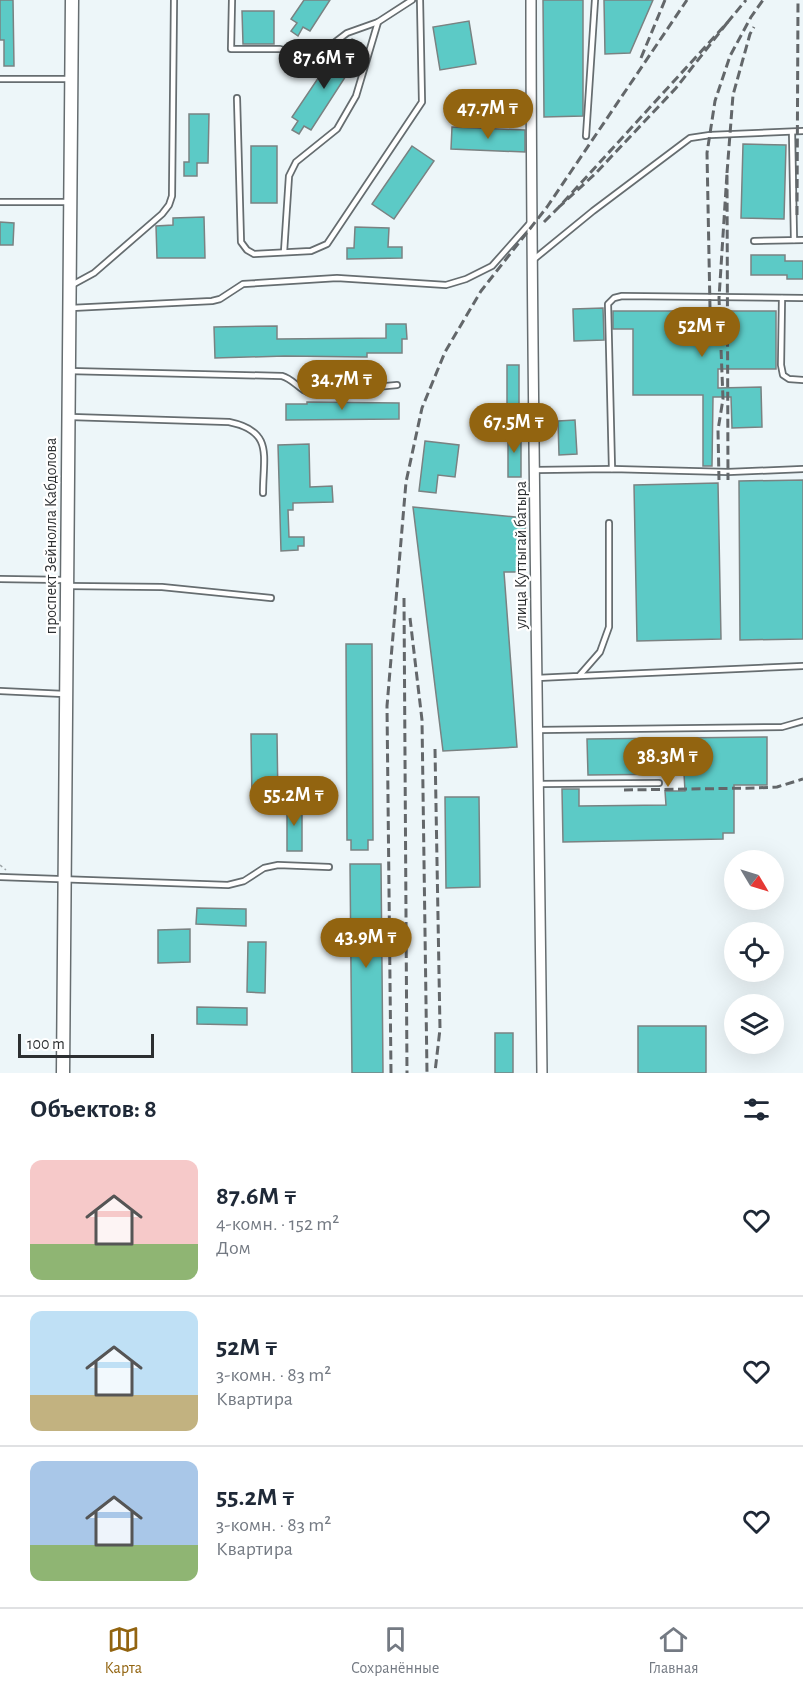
<!DOCTYPE html>
<html lang="ru">
<head>
<meta charset="utf-8">
<style>
	:root { --surface:#fff; --page:#f2f2f3; --text:#1f2937; --muted:#747a83; --line:#e0e1e3; --accent:#926410 }
	body { margin:0; font-family:"Alegreya Sans",sans-serif; background:var(--page); color:var(--text); height:100vh; display:flex; flex-direction:column; font-size:22px; white-space:nowrap }
	* { box-sizing:border-box; margin:0 }
	p { font-size:20px; color:var(--muted) }
	.icon { flex:none; width:33px; height:33px; fill:none; stroke:currentColor; stroke-width:2; stroke-linecap:round; stroke-linejoin:round }
	.map { position:relative; height:1073px; overflow:hidden }
	.drawer { display:flex; flex-direction:column; background:var(--surface); flex:1 }
	.drawer>* { flex:none }
	.needle { width:39px; rotate:128deg }
	.tools { position:absolute; left:724px; top:850px; display:grid; gap:12px }
	.tools a { display:grid; place-items:center; width:60px; height:60px; border-radius:50%; background:var(--surface); box-shadow:0 6px 24px #0002; font-size:30px }
	.scale { position:absolute; left:18px; bottom:15px; width:136px; box-sizing:border-box; padding-left:6px; border:3px solid #2c2f31; border-top:0; font-size:16px; line-height:21px; white-space:nowrap; color:#2c2f31; -webkit-text-stroke:4px #fff; paint-order:stroke }
	.price { position:absolute; translate:-50% -51px; padding:0 14px; border-radius:21px; background:var(--accent); color:#fff; font-size:20px; line-height:39px; filter:drop-shadow(0 2px 3px #0008) }
	.price::after { content:''; position:absolute; left:50%; top:36px; width:18px; height:14px; margin-left:-9px; background:inherit; clip-path:polygon(0 0,100% 0,50% 100%) }
	.price.active { background:#222; color:#fff }
	ul { padding:0; list-style:none }
	li { display:flex; align-items:center; gap:18px; height:150px; padding:0 30px }
	li+li { border-top:2px solid var(--line) }
	li span { display:grid; place-items:center; flex:none; width:168px; height:120px; border-radius:12px; color:#555 }
	li>.icon { margin-inline-start:auto }
	span .icon { width:72px; height:72px; fill:#fffc; stroke-width:1 }
	li b { font-size:26px }
	h2 { display:flex; justify-content:space-between; align-items:center; height:72px; padding:0 30px; font-size:26px }
	.dock { display:flex; justify-content:space-around; align-items:center; height:84px; border-top:2px solid var(--line); background:var(--surface); font-size:16px; color:var(--muted) }
	.dock a { display:grid; justify-items:center; gap:3px }
	.dock .active { color:var(--accent) }
	.map>svg:first-child { display:block }
</style>
</head>
<body>
<div class="map">
<svg width="803" height="1073" viewBox="0 0 803 1073">
	<rect width="100%" height="100%" fill="#edf6f9"/>
	<g fill="#5ccac6" stroke="#7a8282" stroke-width="1.5">
		<polygon points="0,0 13,0 14,66 4,66 4,40 0,40"/>
		<polygon points="304,0 330,0 310,31 303,27 298,36 291,31 297,23 291,19"/>
		<polygon points="543,0 583,0 583,116 544,117"/>
		<polygon points="604,0 653,0 630,53 605,54"/>
		<polygon points="242,11 274,11 274,44 243,44"/>
		<polygon points="469,21 476,64 440,70 433,27"/>
		<polygon points="352,39 359,43 347,61 353,65 311,130 304,126 299,134 292,130 298,121 292,117 335,53 341,57"/>
		<polygon points="189,114 209,114 208,163 197,163 197,176 184,176 184,162 189,162"/>
		<polygon points="452,127 525,130 525,152 451,149"/>
		<polygon points="743,144 786,145 784,219 741,218"/>
		<rect x="251" y="146" width="26" height="57"/>
		<polygon points="412,146 434,161 394,219 372,204"/>
		<polygon points="204,217 205,258 157,258 156,226 173,225 173,218"/>
		<polygon points="0,222 14,223 13,245 0,245"/>
		<polygon points="355,227 389,228 388,247 402,247 402,258 347,259 347,248 354,248"/>
		<polygon points="751,255 785,255 785,261 803,261 803,279 787,279 787,275 751,275"/>
		<polygon points="603,308 604,340 574,341 573,309"/>
		<polygon points="613,311 776,311 776,369 718,369 718,388 761,387 762,427 732,428 731,397 713,397 712,466 703,466 703,395 633,395 633,329 613,329"/>
		<polygon points="386,324 406,324 407,339 402,339 402,353 367,353 367,357 285,356 215,358 214,327 277,326 277,339 386,338"/>
		<rect x="507" y="365" width="12" height="44"/>
		<polygon points="307,402 399,403 399,419 286,420 286,404 307,404"/>
		<polygon points="575,420 577,454 559,455 558,421"/>
		<rect x="508" y="430" width="13" height="47"/>
		<polygon points="425,441 459,445 455,477 438,475 436,493 419,491"/>
		<polygon points="309,444 310,487 332,486 333,502 293,503 293,510 288,510 289,537 304,537 304,546 298,546 298,550 281,551 278,445"/>
		<polygon points="803,480 803,639 740,640 739,481"/>
		<polygon points="718,483 721,639 637,641 634,485"/>
		<polygon points="413,507 526,518 522,572 504,572 517,747 443,751"/>
		<polygon points="346,644 372,644 373,840 368,840 368,850 351,850 351,840 347,840"/>
		<polygon points="251,734 277,734 278,801 252,801"/>
		<polygon points="767,737 767,785 734,785 734,833 723,833 723,839 563,842 562,789 579,789 579,806 666,805 665,791 685,791 684,774 588,775 587,739"/>
		<polygon points="445,797 479,797 480,887 446,888"/>
		<rect x="287" y="803" width="15" height="48"/>
		<polygon points="350,864 381,864 383,1073 352,1073"/>
		<polygon points="197,908 246,909 246,926 196,924"/>
		<polygon points="190,929 190,962 158,963 158,930"/>
		<polygon points="248,942 266,942 265,993 247,992"/>
		<polygon points="197,1007 247,1008 247,1025 197,1024"/>
		<rect x="638" y="1026" width="68" height="47"/>
		<rect x="495" y="1033" width="18" height="40"/>
	</g>
	<g fill="none" stroke-linecap="round" stroke-linejoin="round">
		<defs>
			<g id="service">
				<polyline points="232,0 231,49 280,49 313,59 347,33 378,22"/>
				<polyline points="0,79 69,79"/>
				<polyline points="237,98 241,242 247,250 254,254 311,251 327,244 422,102 420,0"/>
				<polyline points="792,132 794,240"/>
				<polyline points="586,136 595,0"/>
				<polyline points="0,202 68,202"/>
				<polyline points="754,241 803,240"/>
				<polyline points="284,252 289,176 296,162 337,129 356,96 378,22 412,0"/>
				<polyline points="533,260 593,211 690,138 710,135 803,131"/>
				<polyline points="72,285 94,273 162,214 169,205 172,196 174,0"/>
				<polyline points="782,298 781,365 783,375 789,379 803,380"/>
				<polyline points="71,308 212,301 220,299 243,284 337,278 446,285 466,279 492,266 531,222"/>
				<path d="M 69,371 L 282,376 C 294,379 300,392 312,393 L 397,385"/>
				<path d="M 71,417 L 229,422 C 274,431 263,456 263,493"/>
				<polyline points="612,469 608,304 614,298 622,296 803,298"/>
				<polyline points="536,470 612,469 728,472 803,469"/>
				<polyline points="0,579 65,580"/>
				<polyline points="68,586 162,587 271,598"/>
				<polyline points="579,676 803,666"/>
				<polyline points="537,678 579,676 600,652 609,627 609,523"/>
				<polyline points="0,691 64,694"/>
				<polyline points="538,730 782,727 803,721"/>
				<polyline points="539,784 659,783"/>
				<polyline points="0,877 228,885 244,881 264,868 278,865 329,867"/>
			</g>
			<path id="minor" d="M 531,0 C 531,358 538,715 542,1073"/>
			<polyline id="secondary" points="63,1073 72,0"/>
		</defs>
		<use href="#service" stroke="#666d70" stroke-width="8"/>
		<use href="#minor" stroke="#666d70" stroke-width="12"/>
		<use href="#secondary" stroke="#666d70" stroke-width="15"/>
		<polyline stroke="#9fa5a8" stroke-width="1.5" stroke-dasharray="3 3" stroke-linecap="butt" points="0,865 6,870"/>
		<use href="#service" stroke="#fff" stroke-width="4.5"/>
		<use href="#minor" stroke="#fff" stroke-width="9"/>
		<use href="#secondary" stroke="#fff" stroke-width="12"/>
		<g stroke="#63676a" stroke-width="3" stroke-dasharray="9 4.5" stroke-linecap="butt">
			<polyline points="727,23 746,0"/>
			<polyline points="641,58 665,0"/>
			<polyline points="727,173 733,95 750,34 754,27"/>
			<polyline points="797,215 798,0"/>
			<polyline points="544,222 559,207 727,23 676,88 595,174 559,207"/>
			<polyline points="710,308 707,153 715,101 730,56 751,17 763,0"/>
			<polyline points="719,480 718,430 723,399 719,298 727,173 728,480"/>
			<polyline points="404,598 407,1073"/>
			<polyline points="410,618 422,720 427,1073"/>
			<polyline points="435,749 440,1029 435,1072"/>
			<polyline points="624,790 756,788 777,787 803,779"/>
			<polyline points="391,1073 387,706 406,482 422,408 445,352 481,291 547,207 687,0"/>
		</g>
	</g>
	<g text-anchor="middle" dominant-baseline="central" stroke-width="4.5" stroke-linejoin="round" paint-order="stroke">
		<g font-size="16" fill="#2c2f31" stroke="#fff">
			<text transform="translate(51 536) rotate(-90)">проспект Зейнолла Кабдолова</text>
			<text transform="translate(521 555) rotate(-90)">улица Куттыгай батыра</text>
		</g>
	</g>
</svg>
<div class="tools">
<a><svg class="needle" viewBox="-14 -14 28 28"><path d="M0-13l5 13h-10z" fill="#e53935"/><path d="M0 13l5-13h-10z" fill="#747a83"/></svg></a>
<a><svg class="icon" aria-label="locate" viewBox="0 0 24 24"><circle cx="12" cy="12" r="6"/><path d="M12 2v4M12 18v4M2 12h4M18 12h4"/></svg></a>
<a><svg class="icon" aria-label="layers" viewBox="0 0 24 24"><path d="M12 4l9 5-9 5-9-5zM3 14l9 5 9-5"/></svg></a>
</div>
<div class="scale">100 m</div>
<b class="price active" style="left:324px;top:90px">87.6M ₸</b>
<b class="price" style="left:488px;top:140px">47.7M ₸</b>
<b class="price" style="left:702px;top:358px">52M ₸</b>
<b class="price" style="left:342px;top:411px">34.7M ₸</b>
<b class="price" style="left:514px;top:454px">67.5M ₸</b>
<b class="price" style="left:668px;top:788px">38.3M ₸</b>
<b class="price" style="left:294px;top:827px">55.2M ₸</b>
<b class="price" style="left:366px;top:969px">43.9M ₸</b>
</div>
<section class="drawer">
<h2>Объектов: 8<svg class="icon" aria-label="filters" viewBox="0 0 24 24"><path d="M4 7h16M4 17h16"/><circle cx="9" cy="7" r="2"/><circle cx="15" cy="17" r="2"/></svg></h2>
<ul>
<li><span style="background:linear-gradient(#f6c9c9 70%,#8fb573 0)"><svg class="icon" aria-label="home" viewBox="0 0 24 24"><path d="M3 11l9-7 9 7M6 9v11h12V9"/></svg></span><div><b>87.6M ₸</b><p>4-комн. · 152 m²</p><p>Дом</p></div><svg class="icon" aria-label="heart" viewBox="0 0 24 24"><path d="M12 20l-8-8c-3-5 5-10 8-4 3-6 11-1 8 4z"/></svg></li>
<li><span style="background:linear-gradient(#bfe0f5 70%,#c2b280 0)"><svg class="icon" aria-label="home" viewBox="0 0 24 24"><path d="M3 11l9-7 9 7M6 9v11h12V9"/></svg></span><div><b>52M ₸</b><p>3-комн. · 83 m²</p><p>Квартира</p></div><svg class="icon" aria-label="heart" viewBox="0 0 24 24"><path d="M12 20l-8-8c-3-5 5-10 8-4 3-6 11-1 8 4z"/></svg></li>
<li><span style="background:linear-gradient(#a9c7e8 70%,#8fb573 0)"><svg class="icon" aria-label="home" viewBox="0 0 24 24"><path d="M3 11l9-7 9 7M6 9v11h12V9"/></svg></span><div><b>55.2M ₸</b><p>3-комн. · 83 m²</p><p>Квартира</p></div><svg class="icon" aria-label="heart" viewBox="0 0 24 24"><path d="M12 20l-8-8c-3-5 5-10 8-4 3-6 11-1 8 4z"/></svg></li>
</ul>
</section>
<nav class="dock">
<a class="active"><svg class="icon" aria-label="map" viewBox="0 0 24 24"><path d="M3 6l6-2 6 2 6-2v14l-6 2-6-2-6 2zM9 4v14M15 6v14"/></svg>Карта</a>
<a><svg class="icon" aria-label="saved" viewBox="0 0 24 24"><path d="M7 4h10v16l-5-4-5 4z"/></svg>Сохранённые</a>
<a><svg class="icon" aria-label="home" viewBox="0 0 24 24"><path d="M3 11l9-7 9 7M6 9v11h12V9"/></svg>Главная</a>
</nav>
</body>
</html>
